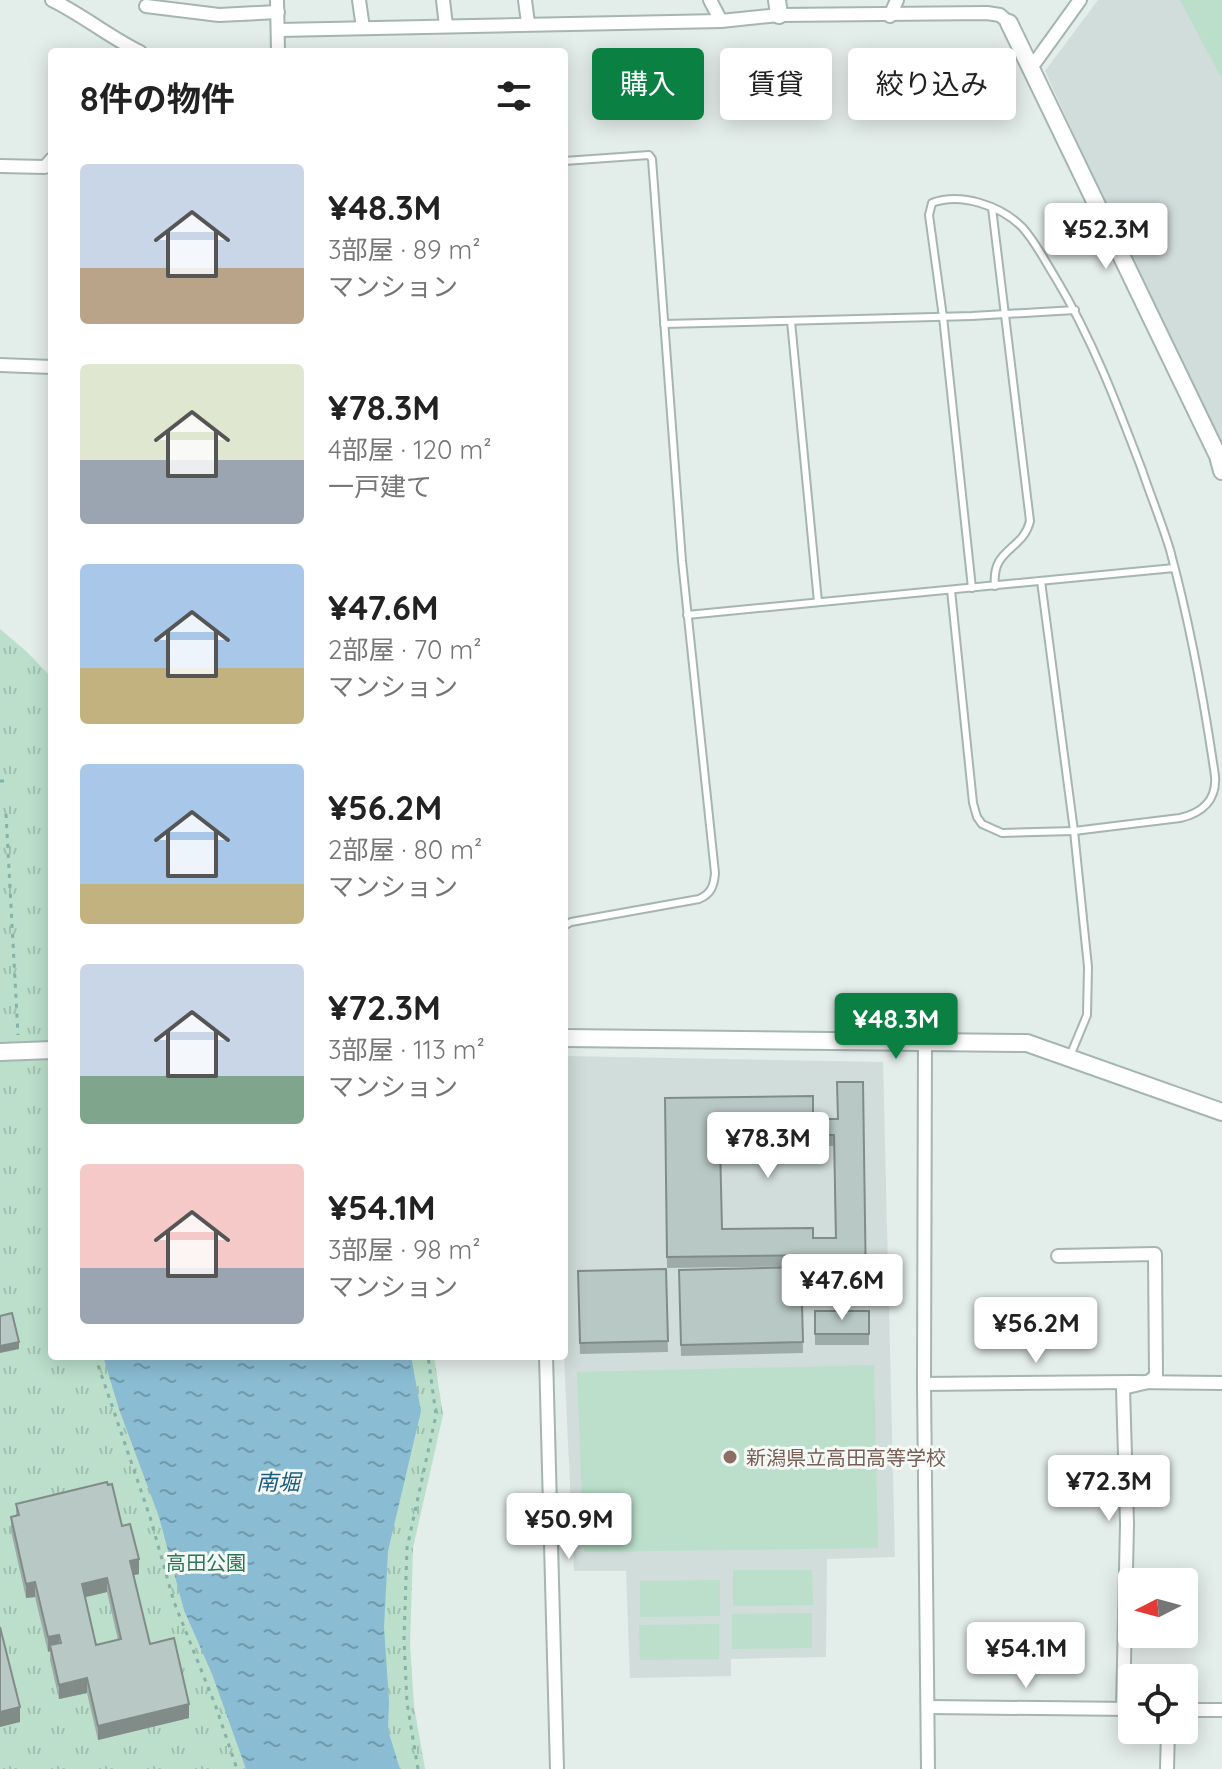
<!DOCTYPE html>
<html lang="ja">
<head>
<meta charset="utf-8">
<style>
	:root { --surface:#fff; --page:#f2f2f2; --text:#222; --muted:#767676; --accent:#0b8043 }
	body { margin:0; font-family:Quicksand,"Noto Sans JP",sans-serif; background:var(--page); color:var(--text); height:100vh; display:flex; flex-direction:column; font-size:30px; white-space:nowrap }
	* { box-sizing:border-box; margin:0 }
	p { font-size:26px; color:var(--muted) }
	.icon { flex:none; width:44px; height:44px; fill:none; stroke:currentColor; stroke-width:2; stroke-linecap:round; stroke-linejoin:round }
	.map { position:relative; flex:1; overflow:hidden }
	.panel { position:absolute; left:48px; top:48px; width:520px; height:1312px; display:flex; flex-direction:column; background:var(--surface); border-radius:8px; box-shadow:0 4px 20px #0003 }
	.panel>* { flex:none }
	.banner { position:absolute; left:592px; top:48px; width:510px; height:72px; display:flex; gap:16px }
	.needle { width:52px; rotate:264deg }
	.fabs { position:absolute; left:1118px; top:1568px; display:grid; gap:16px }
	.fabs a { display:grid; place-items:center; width:80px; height:80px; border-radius:8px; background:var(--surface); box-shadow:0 4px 20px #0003; font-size:40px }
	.price { position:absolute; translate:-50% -68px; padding:0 18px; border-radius:8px; background:#fff; color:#222; font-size:26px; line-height:52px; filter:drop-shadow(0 2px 4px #0008) }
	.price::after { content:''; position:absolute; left:50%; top:48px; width:24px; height:18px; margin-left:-12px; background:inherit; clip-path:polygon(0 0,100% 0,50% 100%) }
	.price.selected { background:var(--accent); color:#fff }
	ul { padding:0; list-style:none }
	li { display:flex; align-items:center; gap:24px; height:200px; padding:0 32px }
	li span { display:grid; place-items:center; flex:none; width:224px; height:160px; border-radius:8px; color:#555 }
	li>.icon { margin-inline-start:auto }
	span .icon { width:96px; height:96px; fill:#fffc; stroke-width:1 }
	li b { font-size:34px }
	h2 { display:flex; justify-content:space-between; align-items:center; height:96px; padding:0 32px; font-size:34px }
	.pill { padding:0 28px; border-radius:8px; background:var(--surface); box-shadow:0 4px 20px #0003; font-size:28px; line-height:72px }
	.pill.selected { background:var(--accent); color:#fff }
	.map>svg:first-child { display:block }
</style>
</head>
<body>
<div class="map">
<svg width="1222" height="1769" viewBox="0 0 1222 1769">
	<defs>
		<pattern id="park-tufts" width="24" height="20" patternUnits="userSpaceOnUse" patternTransform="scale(2)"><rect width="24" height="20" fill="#bbdfcb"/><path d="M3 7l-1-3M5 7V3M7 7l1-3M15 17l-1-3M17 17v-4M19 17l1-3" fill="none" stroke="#a0c0af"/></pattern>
		<pattern id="water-ripples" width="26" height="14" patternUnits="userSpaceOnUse" patternTransform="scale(2)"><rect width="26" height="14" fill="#8abcd3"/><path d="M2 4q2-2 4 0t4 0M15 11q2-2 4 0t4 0" fill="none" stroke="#709aac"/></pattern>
	</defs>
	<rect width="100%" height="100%" fill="#e3edea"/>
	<g fill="#d1ddda">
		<polygon points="1098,0 1222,0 1222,446 1139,278 1045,71"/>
		<polygon points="564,1056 883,1062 895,1557 827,1559 826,1657 731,1659 731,1676 630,1678 626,1571 574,1571 564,1356"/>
	</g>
	<g fill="#bbdfcb">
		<polygon points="1180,0 1222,0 1222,79"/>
		<polygon points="874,1365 878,1548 584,1552 577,1372"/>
		<polygon points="733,1570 812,1570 813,1605 733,1606"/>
		<polygon points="720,1580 720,1616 640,1617 640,1581"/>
		<polygon points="812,1613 812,1648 732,1649 732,1614"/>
		<polygon points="719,1624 719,1659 640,1660 639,1625"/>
	</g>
	<polygon fill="url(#park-tufts)" points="0,629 27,652 52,678 52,1356 434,1356 443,1415 413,1548 410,1644 414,1706 425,1769 0,1769"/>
	<polygon fill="url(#water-ripples)" points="103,1356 411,1356 421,1411 388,1551 384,1627 389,1701 388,1730 400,1769 246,1769 212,1674 184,1610 159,1517 119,1409"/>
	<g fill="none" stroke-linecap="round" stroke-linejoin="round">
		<defs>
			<g id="service">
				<path d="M 564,161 L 649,155 L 652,159 L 682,561 L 715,873 C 714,886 711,894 699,899 L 571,922 L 564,926"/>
				<path d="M 992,208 L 1030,521 C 1023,551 991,548 995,586"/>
				<polyline points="791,321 818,602"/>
				<polyline points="664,324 972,316 1075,310"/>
				<polyline points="1041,581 1074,831 1088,967 1087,1015 1070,1056"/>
				<path d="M 951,590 L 973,803 L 977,817 L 982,824 L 1002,833 L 1074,831 L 1180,818 C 1202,813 1217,800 1215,776 C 1204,700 1190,624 1170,550 C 1162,523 1151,497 1142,470 C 1117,404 1092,338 1055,277 C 1045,261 1035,241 1022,227 C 1001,206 961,192 932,203 L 929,215 L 943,317 L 972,588"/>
				<polyline points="687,615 1174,568"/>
			</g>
			<g id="minor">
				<path d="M 52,0 C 83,15 109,37 140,52"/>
				<polyline points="277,0 278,52"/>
				<polyline points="359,0 363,28"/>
				<polyline points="443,0 446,26"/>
				<polyline points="525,0 528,23"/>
				<polyline points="710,0 721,21"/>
				<polyline points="146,6 219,15 278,12"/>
				<polyline points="890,16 897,0"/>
				<polyline points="279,30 721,21 779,15 987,13 1000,15 1009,23"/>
				<polyline points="1031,68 1080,0"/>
				<polyline points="0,166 45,167 52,159"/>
				<polyline points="0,365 52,367"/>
				<polyline points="925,1041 924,1384 928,1769"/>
				<polyline points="1058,1256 1155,1254 1156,1376 1148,1382 1123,1388 1127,1524 1123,1709"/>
				<polyline points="546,1356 557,1769"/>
				<polyline points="924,1384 1132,1382 1222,1383"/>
				<polyline points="929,1707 1132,1709"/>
				<polyline points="1184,1710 1222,1710"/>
				<polyline points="1167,1769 1168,1730"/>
			</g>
			<g id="tertiary">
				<polyline points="777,0 779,15"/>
				<polyline points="1009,23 1218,456 1222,471"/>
				<polyline points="564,1038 1027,1043 1222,1112"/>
				<polyline points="0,1052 52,1050"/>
			</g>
		</defs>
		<use href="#service" stroke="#a5b5b2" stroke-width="10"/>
		<use href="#minor" stroke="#a5b5b2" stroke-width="16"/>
		<use href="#tertiary" stroke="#a5b5b2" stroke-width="20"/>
		<g stroke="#83b2ab" stroke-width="3" stroke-dasharray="4 6" stroke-linecap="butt">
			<polyline points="0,781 4,781"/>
			<polyline points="6,814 18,1035"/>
			<polyline points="52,1077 52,1114"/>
			<polyline points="95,1356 150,1517 174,1602 216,1707 237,1769"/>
			<polyline points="418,1769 407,1703 404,1640 407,1548 436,1415 428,1356"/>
		</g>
		<use href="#service" stroke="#fff" stroke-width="6"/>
		<use href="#minor" stroke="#fff" stroke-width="12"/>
		<use href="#tertiary" stroke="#fff" stroke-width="16"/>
	</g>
	<g fill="#9eaca9" fill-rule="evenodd">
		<path d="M 863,1082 L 866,1300 L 833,1301 L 833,1266 L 667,1268 L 665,1098 L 813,1119 L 838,1119 ZM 813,1146 L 834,1146 L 835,1238 L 813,1238 L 722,1229 L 720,1156 L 813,1155 Z"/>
		<polygon points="801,1267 803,1353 681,1356 679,1270"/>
		<polygon points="666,1269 668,1352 580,1354 578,1271"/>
		<rect x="815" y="1311" width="54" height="34"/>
		<path d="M 16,1504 L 122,1526 L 139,1574 L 134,1575 L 150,1644 L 189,1718 L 98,1740 L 87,1693 L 59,1699 L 50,1660 L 50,1651 L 48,1652 L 35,1597 L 26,1598 L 11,1531 L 11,1517 L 16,1515 ZM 107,1592 L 118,1640 L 96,1645 L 85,1597 Z"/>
	</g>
	<g fill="#818c89">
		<polygon points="19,1342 19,1349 0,1353 0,1346"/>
		<polygon points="139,1559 139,1574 130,1576 130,1561"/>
		<polygon points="107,1578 107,1592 82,1598 82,1584"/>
		<polygon points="35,1582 35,1597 26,1598 26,1584"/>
		<polygon points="59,1635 59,1649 50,1645 50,1651 48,1652 48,1637"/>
		<polygon points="87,1678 87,1693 59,1699 59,1685"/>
		<polygon points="189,1704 189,1718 98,1740 98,1726"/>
		<polygon points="20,1707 20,1722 0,1727 0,1712"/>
	</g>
	<g fill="#b8c8c4" stroke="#818c89" stroke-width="2" fill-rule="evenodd">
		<path d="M 837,1082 L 863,1082 L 866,1289 L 833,1290 L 833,1255 L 667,1257 L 665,1098 L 813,1096 L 813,1119 L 838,1119 ZM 813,1135 L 834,1135 L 836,1238 L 813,1238 L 813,1228 L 722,1229 L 720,1145 L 813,1144 Z"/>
		<polygon points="801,1267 803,1342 681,1345 679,1270"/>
		<polygon points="666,1269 668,1341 580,1343 578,1271"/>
		<rect x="815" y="1311" width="54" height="23"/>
		<polygon points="12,1313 19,1342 0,1346 0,1316"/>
		<path d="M 107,1482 L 108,1485 L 112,1484 L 122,1526 L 130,1524 L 139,1559 L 130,1561 L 150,1644 L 174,1638 L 189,1704 L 98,1726 L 87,1678 L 59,1685 L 50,1645 L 61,1643 L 59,1635 L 48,1637 L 35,1582 L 26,1584 L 11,1517 L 19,1515 L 16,1504 ZM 107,1578 L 121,1639 L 96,1645 L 82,1584 Z"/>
		<polygon points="0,1627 20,1707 0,1712"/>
	</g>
	<circle fill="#8d6e63" stroke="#f4f9f7" stroke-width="3" cx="730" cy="1457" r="8"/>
	<g text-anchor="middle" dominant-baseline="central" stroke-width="6" stroke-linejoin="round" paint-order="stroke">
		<g font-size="20" fill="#785e54" stroke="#f4f9f7" text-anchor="start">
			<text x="746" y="1457">新潟県立高田高等学校</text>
		</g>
		<g font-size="20" fill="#2b7755" stroke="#f4f9f7">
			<text x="206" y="1562">高田公園</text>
		</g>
		<g font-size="22" font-style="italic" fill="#1a5c7d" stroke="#f4f9f7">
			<text x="278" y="1482">南堀</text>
		</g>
	</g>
</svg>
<div class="fabs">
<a><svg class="needle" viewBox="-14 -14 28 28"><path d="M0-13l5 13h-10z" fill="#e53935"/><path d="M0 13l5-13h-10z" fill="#767676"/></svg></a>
<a><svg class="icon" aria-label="locate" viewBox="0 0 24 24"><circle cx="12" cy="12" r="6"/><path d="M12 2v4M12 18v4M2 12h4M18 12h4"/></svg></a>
</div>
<b class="price" style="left:1106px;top:271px">¥52.3M</b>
<b class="price selected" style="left:896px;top:1061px">¥48.3M</b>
<b class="price" style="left:768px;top:1180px">¥78.3M</b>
<b class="price" style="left:842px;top:1322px">¥47.6M</b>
<b class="price" style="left:1036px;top:1365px">¥56.2M</b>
<b class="price" style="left:1109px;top:1523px">¥72.3M</b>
<b class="price" style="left:569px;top:1561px">¥50.9M</b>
<b class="price" style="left:1026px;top:1690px">¥54.1M</b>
<div class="banner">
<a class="pill selected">購入</a>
<a class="pill">賃貸</a>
<a class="pill">絞り込み</a>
</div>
<section class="panel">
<h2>8件の物件<svg class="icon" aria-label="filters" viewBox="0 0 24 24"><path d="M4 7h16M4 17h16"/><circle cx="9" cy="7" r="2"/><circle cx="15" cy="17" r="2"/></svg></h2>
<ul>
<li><span style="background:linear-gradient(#c9d6e8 65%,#b9a48a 0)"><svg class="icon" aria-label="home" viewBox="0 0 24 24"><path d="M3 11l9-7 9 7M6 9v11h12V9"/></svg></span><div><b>¥48.3M</b><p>3部屋 · 89 m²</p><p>マンション</p></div></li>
<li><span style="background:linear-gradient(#dfe7d0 60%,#9aa5b1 0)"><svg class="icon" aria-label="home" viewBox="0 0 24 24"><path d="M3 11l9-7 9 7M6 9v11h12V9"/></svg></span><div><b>¥78.3M</b><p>4部屋 · 120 m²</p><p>一戸建て</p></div></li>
<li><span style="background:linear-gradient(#a9c7e8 65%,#c2b280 0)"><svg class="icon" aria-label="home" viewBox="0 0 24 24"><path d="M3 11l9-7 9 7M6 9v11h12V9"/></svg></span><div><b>¥47.6M</b><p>2部屋 · 70 m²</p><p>マンション</p></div></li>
<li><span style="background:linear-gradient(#a9c7e8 75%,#c2b280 0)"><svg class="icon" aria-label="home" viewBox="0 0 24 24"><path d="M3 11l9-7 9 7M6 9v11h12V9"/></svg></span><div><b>¥56.2M</b><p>2部屋 · 80 m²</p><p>マンション</p></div></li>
<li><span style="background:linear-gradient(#c9d6e8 70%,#7fa58c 0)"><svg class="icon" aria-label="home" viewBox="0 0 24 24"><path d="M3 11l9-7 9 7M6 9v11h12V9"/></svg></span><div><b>¥72.3M</b><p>3部屋 · 113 m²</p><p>マンション</p></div></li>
<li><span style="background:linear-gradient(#f6c9c9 65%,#9aa5b1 0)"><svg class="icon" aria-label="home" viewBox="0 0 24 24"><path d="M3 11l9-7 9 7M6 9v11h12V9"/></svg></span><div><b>¥54.1M</b><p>3部屋 · 98 m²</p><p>マンション</p></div></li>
</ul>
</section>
</div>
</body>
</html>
